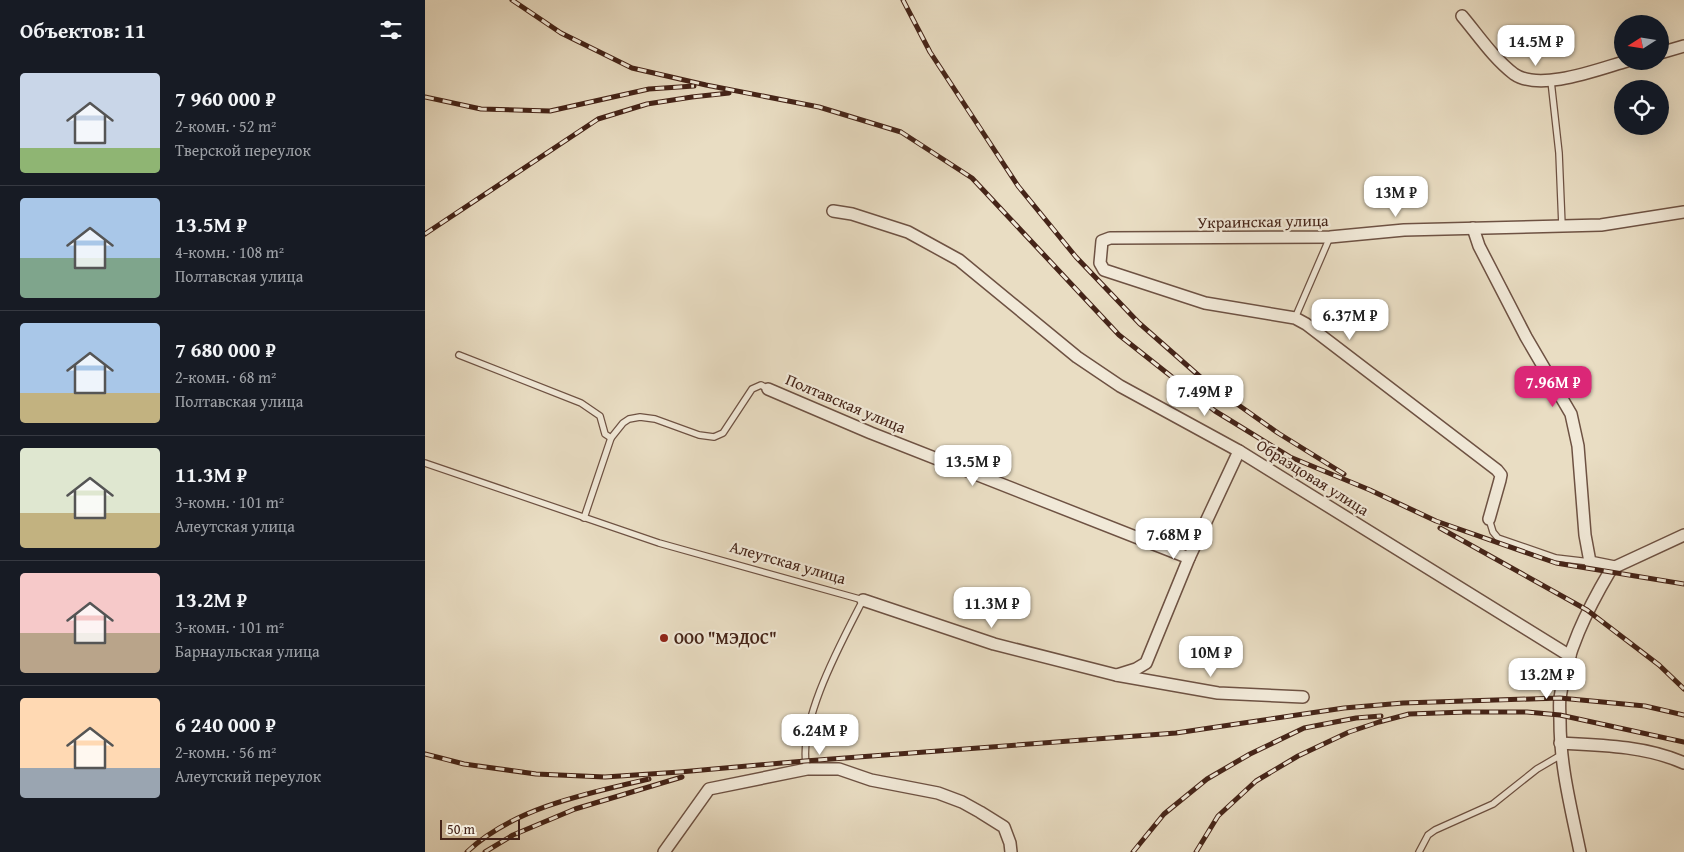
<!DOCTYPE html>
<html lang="ru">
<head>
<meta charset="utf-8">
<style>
	:root { --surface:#171b24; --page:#242831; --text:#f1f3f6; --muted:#9ea1a6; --line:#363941; --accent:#db2777 }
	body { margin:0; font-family:"Gentium Book Plus",serif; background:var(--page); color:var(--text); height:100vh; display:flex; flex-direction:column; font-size:19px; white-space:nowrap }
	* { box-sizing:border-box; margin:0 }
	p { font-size:16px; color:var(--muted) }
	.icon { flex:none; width:28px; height:28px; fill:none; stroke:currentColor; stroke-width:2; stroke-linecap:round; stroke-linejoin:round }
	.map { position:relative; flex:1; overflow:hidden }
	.details { display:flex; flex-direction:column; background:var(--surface); width:425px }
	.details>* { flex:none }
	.needle { width:32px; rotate:258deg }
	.tools { position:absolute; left:1189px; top:15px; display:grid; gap:10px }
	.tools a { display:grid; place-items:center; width:55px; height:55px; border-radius:50%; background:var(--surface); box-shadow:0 5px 20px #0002; font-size:25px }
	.scale { position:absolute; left:15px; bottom:12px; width:80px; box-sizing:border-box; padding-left:5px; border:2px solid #452418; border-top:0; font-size:14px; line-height:18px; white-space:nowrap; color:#452418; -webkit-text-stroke:4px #f1e9d8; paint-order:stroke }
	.price { position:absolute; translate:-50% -42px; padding:0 11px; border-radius:10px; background:#fff; color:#222; font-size:16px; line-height:32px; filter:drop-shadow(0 1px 2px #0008) }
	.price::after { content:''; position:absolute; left:50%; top:30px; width:15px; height:11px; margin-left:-8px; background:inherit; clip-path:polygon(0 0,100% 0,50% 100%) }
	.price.current { background:var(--accent); color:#fff }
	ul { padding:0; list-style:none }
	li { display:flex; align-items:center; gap:15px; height:125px; padding:0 20px }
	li+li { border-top:1px solid var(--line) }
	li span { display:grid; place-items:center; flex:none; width:140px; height:100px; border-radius:5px; color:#555 }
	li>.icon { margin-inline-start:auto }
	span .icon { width:60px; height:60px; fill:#fffc; stroke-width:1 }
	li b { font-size:21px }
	h2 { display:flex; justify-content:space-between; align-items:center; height:60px; padding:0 20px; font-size:21px }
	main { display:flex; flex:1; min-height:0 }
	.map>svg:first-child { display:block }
</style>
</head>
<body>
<main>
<section class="details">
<h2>Объектов: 11<svg class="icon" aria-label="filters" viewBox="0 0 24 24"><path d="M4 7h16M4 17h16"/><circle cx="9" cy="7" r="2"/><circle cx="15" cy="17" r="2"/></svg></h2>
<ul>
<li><span style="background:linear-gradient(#c9d6e8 75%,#8fb573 0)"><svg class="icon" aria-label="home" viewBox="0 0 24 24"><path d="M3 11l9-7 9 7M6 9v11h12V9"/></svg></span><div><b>7 960 000 ₽</b><p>2-комн. · 52 m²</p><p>Тверской переулок</p></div></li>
<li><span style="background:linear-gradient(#a9c7e8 60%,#7fa58c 0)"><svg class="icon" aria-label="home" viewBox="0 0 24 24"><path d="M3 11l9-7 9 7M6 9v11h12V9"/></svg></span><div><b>13.5M ₽</b><p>4-комн. · 108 m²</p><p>Полтавская улица</p></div></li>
<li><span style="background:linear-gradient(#a9c7e8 70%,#c2b280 0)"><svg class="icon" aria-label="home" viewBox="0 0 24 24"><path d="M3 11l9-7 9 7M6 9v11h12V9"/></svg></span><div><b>7 680 000 ₽</b><p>2-комн. · 68 m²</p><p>Полтавская улица</p></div></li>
<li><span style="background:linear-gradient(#dfe7d0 65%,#c2b280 0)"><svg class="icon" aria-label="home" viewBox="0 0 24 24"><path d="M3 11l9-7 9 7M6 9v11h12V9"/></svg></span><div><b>11.3M ₽</b><p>3-комн. · 101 m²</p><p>Алеутская улица</p></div></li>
<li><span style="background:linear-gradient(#f6c9c9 60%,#b9a48a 0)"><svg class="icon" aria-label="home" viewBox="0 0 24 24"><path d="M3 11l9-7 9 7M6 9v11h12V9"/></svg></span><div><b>13.2M ₽</b><p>3-комн. · 101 m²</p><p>Барнаульская улица</p></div></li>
<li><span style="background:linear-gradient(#ffd9b3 70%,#9aa5b1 0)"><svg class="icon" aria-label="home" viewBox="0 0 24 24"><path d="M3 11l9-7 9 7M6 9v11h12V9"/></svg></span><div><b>6 240 000 ₽</b><p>2-комн. · 56 m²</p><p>Алеутский переулок</p></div></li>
</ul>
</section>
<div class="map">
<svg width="1259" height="852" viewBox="0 0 1259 852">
	<rect width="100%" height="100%" fill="#e9ddc3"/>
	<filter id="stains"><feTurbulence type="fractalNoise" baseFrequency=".004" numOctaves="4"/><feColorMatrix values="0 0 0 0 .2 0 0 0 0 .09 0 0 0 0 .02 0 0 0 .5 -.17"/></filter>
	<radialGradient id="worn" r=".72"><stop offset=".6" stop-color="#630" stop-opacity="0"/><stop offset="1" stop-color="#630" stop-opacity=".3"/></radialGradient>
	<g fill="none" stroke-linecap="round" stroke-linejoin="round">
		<defs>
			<g id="lane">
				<polyline points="1126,81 1134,153 1137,226"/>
				<polyline points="870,318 905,237"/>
				<polyline points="34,355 156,403 175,416 180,434 186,438"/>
				<path d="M 0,463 L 234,543 L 438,600 C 417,641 371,724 382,769"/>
				<polyline points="159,518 186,438 198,423 204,419 215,417 230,419 274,435 289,437 298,433 327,389 336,385 343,389"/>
				<polyline points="1064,519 1068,532 1073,538 1131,558 1165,562"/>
				<polyline points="994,852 1003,835 1010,830 1068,804 1112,769 1136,755"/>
			</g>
			<g id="street">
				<path d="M 1037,16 C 1053,35 1069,59 1089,74 C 1115,92 1174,69 1202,61"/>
				<polyline points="1235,53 1259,46"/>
				<polyline points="408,211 427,214 483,232 534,260 652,357 695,386 814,451 1145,656"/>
				<polyline points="1048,228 1054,246 1101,337 1146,414 1153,446 1160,535 1165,562 1190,567"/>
				<polyline points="343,389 446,433 764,558"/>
				<polyline points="1064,519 1075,480 1076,475 1072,470 881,324 870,318 780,303 679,270 675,263 677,241 685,238 905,237 979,230 1176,225 1259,212"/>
				<polyline points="438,600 569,644 691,675 793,693 878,697"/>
				<polyline points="692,675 711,669 721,663 764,558 814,451"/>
				<path d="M 1135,743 C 1176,745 1221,746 1259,763"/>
				<polyline points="239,852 284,789 382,769 414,769 446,780 513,793 537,802 555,812 579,827 585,843 586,852"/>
				<path d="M 1155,852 C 1146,808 1135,766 1135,721 C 1135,713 1134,705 1135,698 C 1141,652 1162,610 1185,571 L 1190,567 L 1259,535"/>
			</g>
		</defs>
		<use href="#lane" stroke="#6e5243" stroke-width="8"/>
		<use href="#street" stroke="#6e5243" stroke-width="14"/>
		<use href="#lane" stroke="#f1e9d8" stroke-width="5.5"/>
		<use href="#street" stroke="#f1e9d8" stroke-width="11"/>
		<defs>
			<g id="rail">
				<polyline points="87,0 136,33 207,68 281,85 394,107 476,132 547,178 694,335 790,411 865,457 945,490 1011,521 1131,563 1259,584"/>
				<polyline points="478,0 505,52 593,186 651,257 714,323 781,382 853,433 919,474"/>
				<polyline points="0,97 56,109 125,111 224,89 269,86"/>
				<polyline points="0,234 173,119 222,104 267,97 304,93"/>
				<polyline points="1015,528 1162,610 1234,665 1259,689"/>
				<polyline points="0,754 39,764 111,774 180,777 255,772 380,761 751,733 919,708 978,703 1135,698 1220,706 1259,715"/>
				<path d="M 42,852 C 88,808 163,793 224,779"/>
				<polyline points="60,852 88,835 150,809 257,777"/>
				<polyline points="708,852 739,814 782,779 825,754 879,728 931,718 956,716"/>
				<polyline points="771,852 793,816 831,781 873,756 924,732 954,722 984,714 1041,712 1102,712 1135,715 1259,742"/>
			</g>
		</defs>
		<use href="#rail" stroke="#452418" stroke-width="5"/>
		<use href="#rail" stroke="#f1e9d8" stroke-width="3" stroke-dasharray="9" stroke-linecap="butt"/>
	</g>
	<circle fill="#8f2418" stroke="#f1e9d8" stroke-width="2" cx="239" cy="638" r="5"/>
	<g text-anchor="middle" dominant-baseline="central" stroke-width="4.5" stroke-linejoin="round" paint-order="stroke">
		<g font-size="16" fill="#452418" stroke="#f1e9d8">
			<text transform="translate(838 221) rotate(-1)">Украинская улица</text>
			<text transform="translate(421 403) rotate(23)">Полтавская улица</text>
			<text transform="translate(888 477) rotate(32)">Образцовая улица</text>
			<text transform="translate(363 562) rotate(16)">Алеутская улица</text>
		</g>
		<g font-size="16" font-weight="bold" fill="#452418" stroke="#f1e9d8" text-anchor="start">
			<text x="249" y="638">ООО "МЭДОС"</text>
		</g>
	</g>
	<rect width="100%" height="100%" filter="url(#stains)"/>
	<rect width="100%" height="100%" fill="url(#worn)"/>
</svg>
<div class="tools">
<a><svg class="needle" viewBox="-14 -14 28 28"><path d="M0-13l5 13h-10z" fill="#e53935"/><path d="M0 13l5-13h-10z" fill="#9ea1a6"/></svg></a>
<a><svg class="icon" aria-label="locate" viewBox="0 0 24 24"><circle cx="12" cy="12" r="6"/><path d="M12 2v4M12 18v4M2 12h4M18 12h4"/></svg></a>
</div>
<div class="scale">50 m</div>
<b class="price" style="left:1111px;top:67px">14.5M ₽</b>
<b class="price" style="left:971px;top:218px">13M ₽</b>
<b class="price" style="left:925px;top:341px">6.37M ₽</b>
<b class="price current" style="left:1128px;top:408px">7.96M ₽</b>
<b class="price" style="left:780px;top:417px">7.49M ₽</b>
<b class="price" style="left:548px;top:487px">13.5M ₽</b>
<b class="price" style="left:749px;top:560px">7.68M ₽</b>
<b class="price" style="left:567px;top:629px">11.3M ₽</b>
<b class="price" style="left:786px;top:678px">10M ₽</b>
<b class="price" style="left:1122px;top:700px">13.2M ₽</b>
<b class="price" style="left:395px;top:756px">6.24M ₽</b>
</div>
</main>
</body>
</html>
